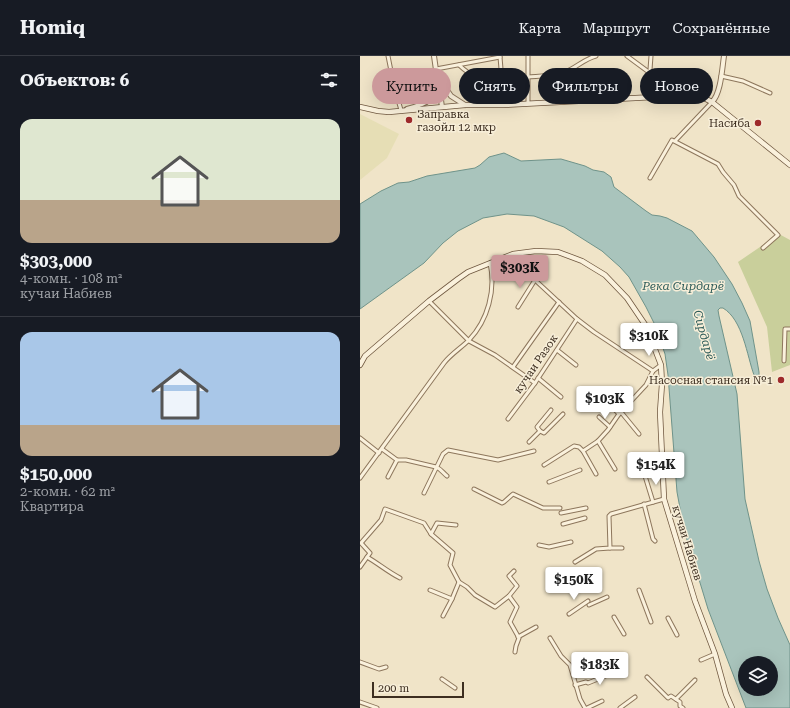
<!DOCTYPE html>
<html lang="ru">
<head>
<meta charset="utf-8">
<style>
	:root { --surface:#171b24; --page:#242831; --text:#f1f3f6; --muted:#9ea1a6; --line:#363941; --accent:#cc999b }
	body { margin:0; font-family:"Roboto Serif",serif; background:var(--page); color:var(--text); height:100vh; display:flex; flex-direction:column; font-size:15px; white-space:nowrap }
	* { box-sizing:border-box; margin:0 }
	p { font-size:13px; color:var(--muted) }
	.icon { flex:none; width:22px; height:22px; fill:none; stroke:currentColor; stroke-width:2; stroke-linecap:round; stroke-linejoin:round }
	.map { position:relative; flex:1; overflow:hidden }
	.details { display:flex; flex-direction:column; background:var(--surface); width:360px }
	.details>* { flex:none }
	.hud { position:absolute; left:12px; top:12px; width:358px; height:36px; display:flex; gap:8px }
	.tools { position:absolute; left:378px; top:600px; display:grid; gap:8px }
	.tools a { display:grid; place-items:center; width:40px; height:40px; border-radius:50%; background:var(--surface); box-shadow:0 4px 16px #0002; font-size:20px }
	.scale { position:absolute; left:12px; bottom:10px; width:92px; box-sizing:border-box; padding-left:4px; border:2px solid #3d2e20; border-top:0; font-size:11px; line-height:14px; white-space:nowrap; color:#3d2e20; -webkit-text-stroke:3px #f7eed8; paint-order:stroke }
	.price { position:absolute; translate:-50% -34px; padding:0 9px; border-radius:4px; background:#fff; color:#222; font-size:13px; line-height:26px; filter:drop-shadow(0 1px 2px #0008) }
	.price::after { content:''; position:absolute; left:50%; top:24px; width:12px; height:9px; margin-left:-6px; background:inherit; clip-path:polygon(0 0,100% 0,50% 100%) }
	.price.on { background:var(--accent); color:#111 }
	ul { padding:0; list-style:none }
	li { display:grid; align-content:center; gap:8px; height:212px; padding:0 20px }
	li+li { border-top:1px solid var(--line) }
	li span { display:grid; place-items:center; height:124px; border-radius:12px; color:#555 }
	li>.icon { margin-inline-start:auto }
	span .icon { width:72px; height:72px; fill:#fffc; stroke-width:1 }
	li b { font-size:17px }
	h2 { display:flex; justify-content:space-between; align-items:center; height:48px; padding:0 20px; font-size:17px }
	.chip { padding:0 14px; border-radius:18px; background:var(--surface); box-shadow:0 4px 16px #0002; font-size:14px; line-height:36px }
	.chip.on { background:var(--accent); color:#111 }
	header { display:flex; align-items:center; gap:24px; box-sizing:border-box; height:56px; padding:0 20px; background:var(--surface); border-bottom:1px solid var(--line) }
	header strong { font-size:19px }
	nav { display:flex; gap:22px; margin-inline-start:auto; font-size:14px }
	main { display:flex; flex:1; min-height:0 }
	.map>svg:first-child { display:block }
</style>
</head>
<body>
<header>
<strong>Homiq</strong>
<nav><a>Карта</a><a>Маршрут</a><a>Сохранённые</a></nav>
</header>
<main>
<section class="details">
<h2>Объектов: 6<svg class="icon" aria-label="filters" viewBox="0 0 24 24"><path d="M4 7h16M4 17h16"/><circle cx="9" cy="7" r="2"/><circle cx="15" cy="17" r="2"/></svg></h2>
<ul>
<li><span style="background:linear-gradient(#dfe7d0 65%,#b9a48a 0)"><svg class="icon" aria-label="home" viewBox="0 0 24 24"><path d="M3 11l9-7 9 7M6 9v11h12V9"/></svg></span><div><b>$303,000</b><p>4-комн. · 108 m²</p><p>кучаи Набиев</p></div></li>
<li><span style="background:linear-gradient(#a9c7e8 75%,#b9a48a 0)"><svg class="icon" aria-label="home" viewBox="0 0 24 24"><path d="M3 11l9-7 9 7M6 9v11h12V9"/></svg></span><div><b>$150,000</b><p>2-комн. · 62 m²</p><p>Квартира</p></div></li>
</ul>
</section>
<div class="map">
<svg width="430" height="652" viewBox="0 0 430 652">
	<rect width="100%" height="100%" fill="#f0e4c8"/>
	<polygon fill="#e6deb5" points="0,58 39,78 27,102 0,124"/>
	<polygon fill="#c9cf9b" points="419,178 430,184 430,309 412,316 407,271 378,206"/>
	<path fill="#a9c4bc" stroke="#6f938a" fill-rule="evenodd" d="M 144,97 L 161,105 L 201,103 L 225,110 L 233,114 L 244,116 L 251,121 L 254,131 L 286,155 L 292,159 L 300,160 L 307,162 L 332,175 L 354,201 L 372,228 L 382,247 L 390,265 L 399,316 L 399,319 L 397,321 L 394,319 C 387,300 383,264 363,252 L 360,252 L 358,254 L 359,260 L 377,338 L 385,443 L 399,505 L 407,533 L 418,562 L 430,589 L 430,652 L 386,652 L 348,553 L 324,474 L 317,436 L 308,319 L 305,298 L 295,269 L 286,251 L 269,221 L 260,211 L 242,195 L 204,171 L 174,160 L 147,158 L 123,162 L 98,175 L 83,187 L 64,207 L 0,253 L 0,148 L 21,135 L 38,127 L 49,126 L 67,120 L 115,112 L 120,109 L 129,101 ZM 385,607 L 411,607 L 411,633 L 385,633 Z"/>
	<g fill="none" stroke-linecap="round" stroke-linejoin="round">
		<defs>
			<g id="minor">
				<polyline points="28,0 34,30 41,54"/>
				<polyline points="267,0 290,17"/>
				<polyline points="140,1 144,49"/>
				<path d="M 99,9 C 116,25 120,21 142,21"/>
				<polyline points="76,13 140,1"/>
				<polyline points="361,20 383,25 410,37"/>
				<path d="M 168,21 C 180,20 194,20 205,16 C 216,12 224,3 236,0"/>
				<polyline points="288,41 291,0"/>
				<polyline points="168,47 168,0"/>
				<polyline points="315,85 352,46"/>
				<polyline points="290,122 312,84 358,108 363,116 374,129 379,140 418,179 403,192"/>
				<polyline points="153,198 162,210 175,224 217,263 234,276 293,315"/>
				<polyline points="69,245 109,285 135,299 175,327"/>
				<polyline points="158,251 175,224"/>
				<polyline points="197,294 216,309"/>
				<polyline points="424,305 425,273 430,273"/>
				<polyline points="153,311 199,246"/>
				<polyline points="178,322 201,341"/>
				<polyline points="240,339 259,358"/>
				<polyline points="261,356 279,378"/>
				<polyline points="239,361 250,371"/>
				<polyline points="148,363 175,327 217,263"/>
				<polyline points="180,375 184,377 203,358"/>
				<polyline points="0,382 19,397"/>
				<polyline points="238,385 255,413"/>
				<polyline points="169,386 180,375 177,371 191,354"/>
				<path d="M 22,393 L 37,404 L 46,404 L 76,411 C 81,413 83,417 87,420"/>
				<polyline points="223,395 236,418"/>
				<polyline points="184,409 214,390 219,391 223,395 238,385 248,374 259,358 286,329 293,315 301,309"/>
				<polyline points="285,420 293,446"/>
				<polyline points="28,421 37,404"/>
				<path d="M 0,422 L 84,307 C 91,298 101,292 109,284 C 128,264 136,234 130,207"/>
				<polyline points="189,426 220,414"/>
				<polyline points="114,433 142,447 144,446 153,438 183,452 200,452"/>
				<polyline points="64,437 83,398 88,394 138,404 174,395"/>
				<polyline points="284,448 293,483 295,485"/>
				<polyline points="201,457 226,452"/>
				<polyline points="203,468 225,462"/>
				<polyline points="71,478 77,467 96,469"/>
				<polyline points="179,489 189,491 211,486"/>
				<polyline points="250,492 262,492"/>
				<path d="M 7,501 C 19,508 28,516 40,522"/>
				<polyline points="215,506 236,493 250,492 249,460 251,458 304,443"/>
				<polyline points="0,511 10,497 1,487 21,464 25,453 64,467 71,478 93,497 90,509 99,526 107,531 115,539 135,551 149,540 157,551 150,566 159,582 156,590 155,596"/>
				<polyline points="70,534 92,543 99,526"/>
				<polyline points="279,534 291,566"/>
				<polyline points="149,540 157,530 149,520 154,515"/>
				<polyline points="229,549 247,541"/>
				<polyline points="209,558 228,545"/>
				<polyline points="83,560 92,543"/>
				<polyline points="254,561 264,578"/>
				<polyline points="308,562 317,579"/>
				<polyline points="158,581 176,571"/>
				<polyline points="190,582 201,600 210,609 220,643 225,652"/>
				<polyline points="341,604 355,598"/>
				<polyline points="0,606 19,613 26,611"/>
				<polyline points="287,621 308,642 311,640 320,646 320,650 323,652"/>
				<polyline points="82,623 95,632"/>
				<polyline points="215,629 226,626 228,627 260,614"/>
				<polyline points="316,643 335,624"/>
				<polyline points="0,646 17,652"/>
				<polyline points="227,652 242,645"/>
				<polyline points="260,652 275,641"/>
			</g>
			<g id="tertiary">
				<polyline points="74,0 77,21"/>
				<polyline points="77,20 91,40 105,49"/>
				<polyline points="79,30 82,51"/>
				<path d="M 352,46 C 361,37 362,13 364,0"/>
				<path d="M 47,53 C 69,47 77,44 77,19"/>
			</g>
			<g id="secondary">
				<polyline points="0,51 18,55 29,56 105,49 144,49 332,39 340,40 352,46 430,109"/>
				<polyline points="0,309 5,300 69,245 98,223 108,216 153,198 176,195 198,196 222,205 245,219 267,242 286,270 301,309 302,328 300,356 304,443 335,545 355,598 366,638 372,652"/>
			</g>
		</defs>
		<use href="#minor" stroke="#8d765c" stroke-width="5"/>
		<use href="#tertiary" stroke="#8d765c" stroke-width="6"/>
		<use href="#secondary" stroke="#6f573f" stroke-width="6"/>
		<use href="#minor" stroke="#faf1dc" stroke-width="3"/>
		<use href="#tertiary" stroke="#faf1dc" stroke-width="4"/>
		<use href="#secondary" stroke="#faf1dc" stroke-width="4.5"/>
	</g>
	<g fill="#9e2a2b" stroke="#f7eed8" stroke-width="1.5">
		<circle cx="49" cy="64" r="4"/>
		<circle cx="398" cy="67" r="4"/>
		<circle cx="421" cy="324" r="4"/>
	</g>
	<g text-anchor="middle" dominant-baseline="central" stroke-width="3" stroke-linejoin="round" paint-order="stroke">
		<g font-size="11" fill="#3d2e20" stroke="#f7eed8" text-anchor="end">
			<text x="57" y="58" text-anchor="start">Заправка<tspan x="57" dy="13">газойл 12 мкр</tspan></text>
			<text x="390" y="67">Насиба</text>
			<text x="413" y="324">Насосная стансия №1</text>
		</g>
		<g font-size="11" fill="#3d2e20" stroke="#f7eed8">
			<text transform="translate(176 308) rotate(-56)">кучаи Разок</text>
			<text transform="translate(327 487) rotate(73)">кучаи Набиев</text>
		</g>
		<g font-size="12" font-style="italic" fill="#2f5d5a" stroke="#f7eed8">
			<text x="323" y="230">Река Сирдарё</text>
			<text transform="translate(344 279) rotate(74)">Сирдарё</text>
		</g>
	</g>
</svg>
<div class="tools">
<a><svg class="icon" aria-label="layers" viewBox="0 0 24 24"><path d="M12 4l9 5-9 5-9-5zM3 14l9 5 9-5"/></svg></a>
</div>
<div class="scale">200 m</div>
<b class="price on" style="left:160px;top:233px">$303K</b>
<b class="price" style="left:289px;top:301px">$310K</b>
<b class="price" style="left:245px;top:364px">$103K</b>
<b class="price" style="left:296px;top:430px">$154K</b>
<b class="price" style="left:214px;top:545px">$150K</b>
<b class="price" style="left:240px;top:630px">$183K</b>
<div class="hud">
<a class="chip on">Купить</a>
<a class="chip">Снять</a>
<a class="chip">Фильтры</a>
<a class="chip">Новое</a>
</div>
</div>
</main>
</body>
</html>
